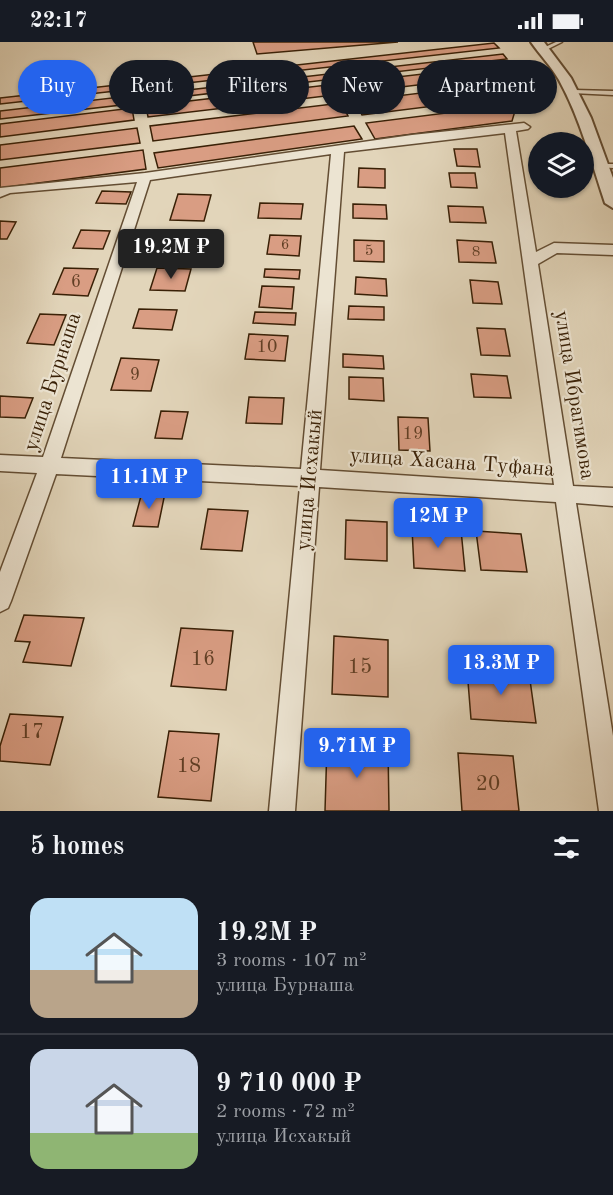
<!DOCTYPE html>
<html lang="en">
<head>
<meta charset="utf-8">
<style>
	:root { --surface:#171b24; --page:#20242c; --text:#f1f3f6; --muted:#9ea1a6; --line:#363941; --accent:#2563eb }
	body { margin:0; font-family:"Old Standard TT",serif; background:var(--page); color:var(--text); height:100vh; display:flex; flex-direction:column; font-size:22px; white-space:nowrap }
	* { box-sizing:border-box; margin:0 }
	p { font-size:20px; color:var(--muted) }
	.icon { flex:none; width:33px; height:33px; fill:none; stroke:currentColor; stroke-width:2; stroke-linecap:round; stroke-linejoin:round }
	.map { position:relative; height:769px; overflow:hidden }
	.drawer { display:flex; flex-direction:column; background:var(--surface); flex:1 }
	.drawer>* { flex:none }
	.banner { position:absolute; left:18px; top:18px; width:578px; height:54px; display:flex; gap:12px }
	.controls { position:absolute; left:528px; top:90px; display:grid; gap:12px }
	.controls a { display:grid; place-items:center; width:66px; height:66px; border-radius:50%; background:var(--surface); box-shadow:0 2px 4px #0004; font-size:30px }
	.price { position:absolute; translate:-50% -51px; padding:0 14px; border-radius:6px; background:var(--accent); color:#fff; font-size:20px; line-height:39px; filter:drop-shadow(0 2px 3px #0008) }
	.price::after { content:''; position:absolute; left:50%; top:36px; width:18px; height:14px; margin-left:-9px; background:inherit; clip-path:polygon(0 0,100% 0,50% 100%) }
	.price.active { background:#222; color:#fff }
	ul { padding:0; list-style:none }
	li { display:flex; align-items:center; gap:18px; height:150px; padding:0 30px }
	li+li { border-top:2px solid var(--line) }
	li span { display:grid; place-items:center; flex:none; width:168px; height:120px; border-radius:18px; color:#555 }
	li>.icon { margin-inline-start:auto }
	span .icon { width:72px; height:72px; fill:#fffc; stroke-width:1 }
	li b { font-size:26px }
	h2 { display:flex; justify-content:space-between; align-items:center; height:72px; padding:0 30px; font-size:26px }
	.chip { padding:0 21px; border-radius:27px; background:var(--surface); box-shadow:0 2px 4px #0004; font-size:21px; line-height:54px }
	.chip.active { background:var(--accent); color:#fff }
	.status { display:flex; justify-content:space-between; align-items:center; height:42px; padding:0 30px; background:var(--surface); direction:ltr }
	.status svg { height:16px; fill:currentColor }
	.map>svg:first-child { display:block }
</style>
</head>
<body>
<div class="status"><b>22:17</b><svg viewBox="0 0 49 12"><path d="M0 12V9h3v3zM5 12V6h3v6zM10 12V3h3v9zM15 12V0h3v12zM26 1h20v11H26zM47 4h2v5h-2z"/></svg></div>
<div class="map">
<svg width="613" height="769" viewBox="0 0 613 769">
	<rect width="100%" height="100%" fill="#e2d5ba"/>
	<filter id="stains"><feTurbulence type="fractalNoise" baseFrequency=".00333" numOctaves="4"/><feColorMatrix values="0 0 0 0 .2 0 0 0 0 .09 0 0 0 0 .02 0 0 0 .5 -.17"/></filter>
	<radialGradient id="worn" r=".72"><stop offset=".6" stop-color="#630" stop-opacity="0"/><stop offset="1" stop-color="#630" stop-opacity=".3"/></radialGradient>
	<g fill="#d99d83" stroke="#392006" stroke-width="1.5">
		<polygon points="253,0 398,0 257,12"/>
		<polygon points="494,1 499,6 0,62 0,56"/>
		<polygon points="503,12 507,17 145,59 144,53"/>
		<polygon points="501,23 510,32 148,75 146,64"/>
		<polygon points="503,41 514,54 362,73 355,59"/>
		<polygon points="129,54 130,62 0,77 0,69"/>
		<polygon points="341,61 348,74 153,99 150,84"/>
		<polygon points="510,63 515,69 512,79 375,97 366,81"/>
		<polygon points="132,66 134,78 0,95 0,82"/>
		<polygon points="354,84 362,97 158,126 154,111"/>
		<polygon points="137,86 140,101 0,118 0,103"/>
		<polygon points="454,107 477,107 480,125 457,124"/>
		<polygon points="143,108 146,127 0,146 0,126"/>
		<polygon points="359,126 385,127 385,146 358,145"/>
		<polygon points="449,131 475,131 477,146 451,145"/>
		<polygon points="102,149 131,150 126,162 96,161"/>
		<polygon points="178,152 211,153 204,179 170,178"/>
		<polygon points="260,161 303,162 301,177 258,176"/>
		<polygon points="353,162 386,163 387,177 353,176"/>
		<polygon points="448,164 483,165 486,181 450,180"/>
		<polygon points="0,179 16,180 7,197 0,197"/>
		<polygon points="81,188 110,189 103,207 73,206"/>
		<polygon points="168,191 201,192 196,211 163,209"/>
		<polygon points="270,193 301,194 299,214 267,212"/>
		<polygon points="354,198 384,199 384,220 354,219"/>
		<polygon points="457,198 492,200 496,221 459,220"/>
		<polygon points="64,226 98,227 88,254 53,252"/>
		<polygon points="157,226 191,227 185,249 150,248"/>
		<polygon points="265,227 300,228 299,237 264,235"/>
		<polygon points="356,235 386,237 387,254 355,252"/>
		<polygon points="470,238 498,240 502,262 473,261"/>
		<polygon points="262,244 294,245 292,267 259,265"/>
		<polygon points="349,264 384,265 384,278 348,277"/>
		<polygon points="139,267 177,268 172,288 133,286"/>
		<polygon points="255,270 296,271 295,283 253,281"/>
		<polygon points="40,272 66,273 54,303 27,301"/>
		<polygon points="477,286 505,287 510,314 481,313"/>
		<polygon points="249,292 288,294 285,319 245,317"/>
		<polygon points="343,312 383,314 384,327 343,325"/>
		<polygon points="121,316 159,318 151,349 111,348"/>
		<polygon points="471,332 507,334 511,356 474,355"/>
		<polygon points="349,335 383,336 384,359 349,357"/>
		<polygon points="0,354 33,356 25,376 0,375"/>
		<polygon points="249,355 284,356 282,382 246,381"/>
		<polygon points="161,369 188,370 182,397 155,396"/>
		<polygon points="398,375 428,376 430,409 399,408"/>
		<polygon points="142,450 165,451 158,485 133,484"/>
		<polygon points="208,467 248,469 242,509 201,507"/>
		<polygon points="346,478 387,480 387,519 345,517"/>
		<polygon points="412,486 461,488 465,529 414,526"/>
		<polygon points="476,489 521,492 527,530 481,528"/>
		<polygon points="24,573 84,576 71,624 23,620 30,600 15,599"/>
		<polygon points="181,586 233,589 226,648 171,644"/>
		<polygon points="334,594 388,598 388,655 332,652"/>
		<polygon points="467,627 529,631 536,681 471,677"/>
		<polygon points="10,672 63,675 50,723 0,719 0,704"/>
		<polygon points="169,689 219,692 211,759 158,755"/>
		<polygon points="327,702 388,705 389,769 325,769"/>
		<polygon points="458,711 513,714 519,769 462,769"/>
	</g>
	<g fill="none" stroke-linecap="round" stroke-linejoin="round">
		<defs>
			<g id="service">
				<polygon points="556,0 562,0 546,8 541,7"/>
				<polygon points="574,48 613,49 613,53 572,51 571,50"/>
				<polygon points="600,122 613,122 613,126 598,125 597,124"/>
			</g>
			<path id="minor" d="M 524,81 L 530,85 L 528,87 L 516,89 L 536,210 L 554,201 L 613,203 L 613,213 L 557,211 L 538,222 L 573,444 L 613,446 L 613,464 L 576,461 L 613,694 L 613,769 L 599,769 L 556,460 L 319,445 L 295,769 L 269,769 L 300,444 L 56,432 L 11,559 L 8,566 L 0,570 L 0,530 L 37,431 L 0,429 L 0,413 L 43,415 L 137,140 L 10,151 L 0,155 L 0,146 L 145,131 L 412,93 ZM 505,91 L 554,443 L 320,428 L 344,110 ZM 331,112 L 301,427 L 61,416 L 150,138 Z"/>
			<path id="tertiary" d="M 531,0 L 544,0 L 571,36 L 591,76 L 613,136 L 613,166 L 605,161 C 591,119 580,76 559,38 C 551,24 540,13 531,0 Z"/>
		</defs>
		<use href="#service" stroke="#634d33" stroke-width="3"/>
		<use href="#minor" stroke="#634d33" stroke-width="3"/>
		<use href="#tertiary" stroke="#634d33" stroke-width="4"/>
		<use href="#service" fill="#ece4d2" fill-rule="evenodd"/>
		<use href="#minor" fill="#ece4d2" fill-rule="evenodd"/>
		<use href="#tertiary" fill="#ece4d2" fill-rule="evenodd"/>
	</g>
	<g text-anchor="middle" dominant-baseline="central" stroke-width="4.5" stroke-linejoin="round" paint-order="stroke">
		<g font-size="15" fill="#613f25">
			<text x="285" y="203">6</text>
			<text x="369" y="209">5</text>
			<text x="476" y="210">8</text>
		</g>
		<g font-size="18" fill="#613f25">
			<text x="76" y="240">6</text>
			<text x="267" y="305">10</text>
			<text x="135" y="333">9</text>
			<text x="413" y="392">19</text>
		</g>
		<g font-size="21" fill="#392006" stroke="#ece4d2">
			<text transform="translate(53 340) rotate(-72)">улица Бурнаша</text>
			<text transform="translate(574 353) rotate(81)">улица Ибрагимова</text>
			<text transform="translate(452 421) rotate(4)">улица Хасана Туфана</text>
			<text transform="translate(310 438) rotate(-85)">улица Исхакый</text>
		</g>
		<g font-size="21" fill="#613f25">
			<text x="203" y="617">16</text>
			<text x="360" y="625">15</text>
			<text x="32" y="690">17</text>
			<text x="189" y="724">18</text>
			<text x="488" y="742">20</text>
		</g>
	</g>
	<rect width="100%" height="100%" filter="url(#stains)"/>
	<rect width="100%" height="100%" fill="url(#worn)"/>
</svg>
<div class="controls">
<a><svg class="icon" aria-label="layers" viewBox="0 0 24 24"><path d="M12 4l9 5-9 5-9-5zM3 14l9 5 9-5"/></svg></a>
</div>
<b class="price active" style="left:171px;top:238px">19.2M ₽</b>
<b class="price" style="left:149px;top:468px">11.1M ₽</b>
<b class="price" style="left:438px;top:507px">12M ₽</b>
<b class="price" style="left:501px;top:654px">13.3M ₽</b>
<b class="price" style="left:357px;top:737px">9.71M ₽</b>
<div class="banner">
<a class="chip active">Buy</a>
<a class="chip">Rent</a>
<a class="chip">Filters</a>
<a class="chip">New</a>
<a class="chip">Apartment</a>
</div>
</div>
<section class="drawer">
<h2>5 homes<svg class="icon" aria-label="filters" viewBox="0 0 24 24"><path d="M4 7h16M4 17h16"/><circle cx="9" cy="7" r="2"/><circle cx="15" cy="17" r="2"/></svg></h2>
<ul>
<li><span style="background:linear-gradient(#bfe0f5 60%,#b9a48a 0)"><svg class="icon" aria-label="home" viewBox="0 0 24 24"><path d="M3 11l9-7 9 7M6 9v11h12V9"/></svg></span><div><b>19.2M ₽</b><p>3 rooms · 107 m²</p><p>улица Бурнаша</p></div></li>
<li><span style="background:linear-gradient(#c9d6e8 70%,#8fb573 0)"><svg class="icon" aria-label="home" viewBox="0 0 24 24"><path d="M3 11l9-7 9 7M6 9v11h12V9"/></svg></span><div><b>9 710 000 ₽</b><p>2 rooms · 72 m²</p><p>улица Исхакый</p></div></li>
</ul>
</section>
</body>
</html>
